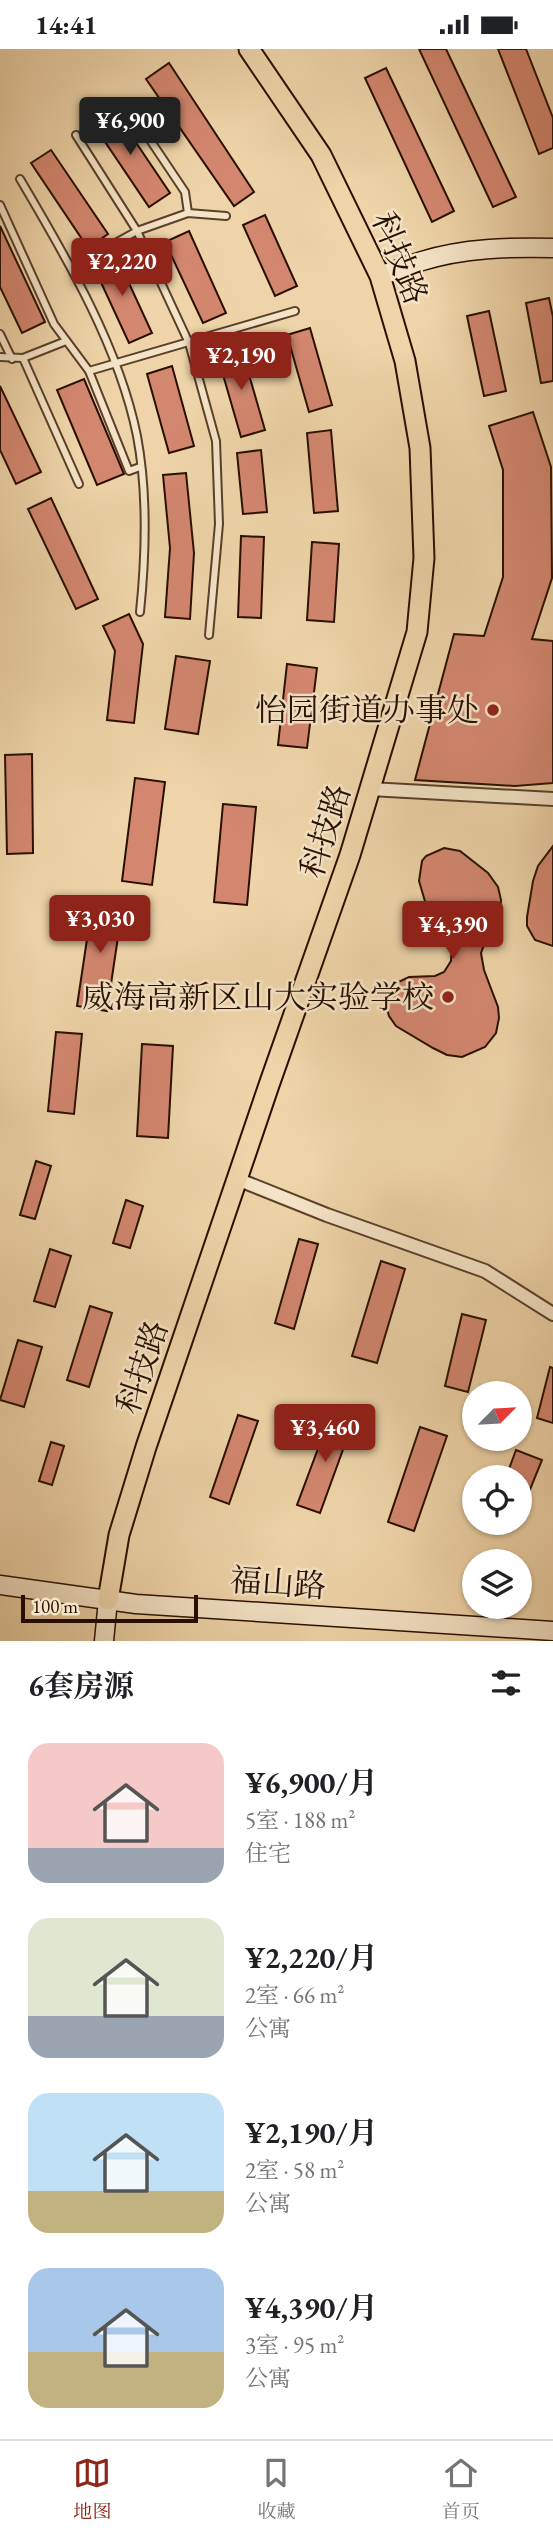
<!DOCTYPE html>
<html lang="zh">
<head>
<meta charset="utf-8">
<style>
	:root { --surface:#fff; --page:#f6f6f6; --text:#202124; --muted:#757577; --line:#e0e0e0; --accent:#8f2418 }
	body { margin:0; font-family:"EB Garamond","Noto Serif SC",serif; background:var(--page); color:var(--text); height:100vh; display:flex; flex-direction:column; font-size:26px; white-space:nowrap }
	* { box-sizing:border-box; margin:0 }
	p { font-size:23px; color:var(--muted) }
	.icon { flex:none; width:38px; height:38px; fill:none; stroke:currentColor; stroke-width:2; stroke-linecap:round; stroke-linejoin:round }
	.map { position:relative; height:1592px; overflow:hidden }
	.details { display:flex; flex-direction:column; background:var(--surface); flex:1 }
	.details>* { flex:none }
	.needle { width:46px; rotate:66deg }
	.buttons { position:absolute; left:462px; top:1332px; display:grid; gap:14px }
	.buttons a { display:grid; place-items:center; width:70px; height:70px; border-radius:50%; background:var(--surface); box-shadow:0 2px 5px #0004; font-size:35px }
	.scale { position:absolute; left:21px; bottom:18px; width:177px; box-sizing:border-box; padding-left:7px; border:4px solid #290f00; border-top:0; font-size:19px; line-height:24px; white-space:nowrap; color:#290f00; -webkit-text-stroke:5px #f4e3c6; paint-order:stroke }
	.price { position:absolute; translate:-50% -60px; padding:0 16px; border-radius:7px; background:var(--accent); color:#fff; font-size:23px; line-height:46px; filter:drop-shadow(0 2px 4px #0008) }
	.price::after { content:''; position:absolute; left:50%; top:42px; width:21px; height:16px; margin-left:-10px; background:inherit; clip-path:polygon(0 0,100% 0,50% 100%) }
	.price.on { background:#222; color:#fff }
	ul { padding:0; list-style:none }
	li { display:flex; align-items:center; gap:21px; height:175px; padding:0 28px }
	li span { display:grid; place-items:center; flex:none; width:196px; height:140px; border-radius:21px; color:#555 }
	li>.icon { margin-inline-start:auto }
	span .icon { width:84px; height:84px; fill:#fffc; stroke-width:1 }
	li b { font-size:30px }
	h2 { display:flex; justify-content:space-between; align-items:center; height:84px; padding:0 28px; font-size:30px }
	.status { display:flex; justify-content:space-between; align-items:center; height:49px; padding:0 35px; background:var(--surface); direction:ltr }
	.status svg { height:19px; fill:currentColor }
	.menu { display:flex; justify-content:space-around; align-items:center; height:98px; border-top:2px solid var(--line); background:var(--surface); font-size:19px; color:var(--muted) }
	.menu a { display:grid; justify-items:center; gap:4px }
	.menu .on { color:var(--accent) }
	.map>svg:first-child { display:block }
</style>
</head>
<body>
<div class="status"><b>14:41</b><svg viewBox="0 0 49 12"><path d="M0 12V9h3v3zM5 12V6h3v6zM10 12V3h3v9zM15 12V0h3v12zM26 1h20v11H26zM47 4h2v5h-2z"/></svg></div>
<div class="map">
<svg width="553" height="1592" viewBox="0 0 553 1592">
	<rect width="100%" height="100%" fill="#eed4a8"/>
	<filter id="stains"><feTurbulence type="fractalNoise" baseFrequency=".00286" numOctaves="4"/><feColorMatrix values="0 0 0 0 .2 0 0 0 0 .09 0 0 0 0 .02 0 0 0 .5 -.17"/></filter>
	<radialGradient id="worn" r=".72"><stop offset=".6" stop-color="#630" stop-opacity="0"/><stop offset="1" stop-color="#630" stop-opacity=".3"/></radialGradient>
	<g fill="#d3876f" stroke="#290f00" stroke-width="2">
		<polygon points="419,0 446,0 516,148 493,158"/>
		<polygon points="498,0 526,0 553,69 553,99 539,105"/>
		<polygon points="169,14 254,143 234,157 146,30"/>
		<polygon points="386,19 454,162 432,173 365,29"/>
		<polygon points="112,58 170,144 149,158 91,72"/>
		<polygon points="51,101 108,185 88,199 31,114"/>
		<polygon points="265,166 297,237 275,247 243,176"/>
		<polygon points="0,177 45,273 22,284 0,238"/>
		<polygon points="189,182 226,264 203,274 165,193"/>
		<polygon points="115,204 152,284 129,294 92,214"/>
		<polygon points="549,249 553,268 553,332 541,334 526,254"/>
		<polygon points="489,262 506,342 484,347 467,267"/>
		<polygon points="310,279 332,356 309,363 287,286"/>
		<polygon points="241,298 265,381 241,388 217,305"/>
		<polygon points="172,317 194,397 169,404 147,325"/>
		<polygon points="84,330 124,425 97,436 57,341"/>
		<polygon points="0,337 41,423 16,435 0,401"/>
		<polygon points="533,363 551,418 552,529 532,590 553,592 553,734 515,737 415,731 454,585 484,587 503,528 503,421 489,377"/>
		<polygon points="331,381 338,462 314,464 307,384"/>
		<polygon points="261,401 267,463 243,465 237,404"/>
		<polygon points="186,424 194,504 190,570 165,568 170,499 163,426"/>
		<polygon points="51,449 98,550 76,560 28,460"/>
		<polygon points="241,487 264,488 261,569 238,568"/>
		<polygon points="312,493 339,495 334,573 307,571"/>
		<polygon points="129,565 143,595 134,674 107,671 115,602 103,577"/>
		<polygon points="176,607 210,612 198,685 165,680"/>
		<polygon points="287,615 317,619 307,699 278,696"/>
		<polygon points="32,705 33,804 7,805 5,706"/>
		<polygon points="135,729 165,733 152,836 122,832"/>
		<polygon points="223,755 256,758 247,856 214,853"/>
		<polygon points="553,797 553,897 535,891 527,877 527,868 533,832 538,817"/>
		<polygon points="444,799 460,802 488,824 498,838 501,851 500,864 488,885 481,904 484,921 498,958 499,969 496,984 485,998 462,1008 447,1006 433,999 396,977 389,967 386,956 385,946 392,936 409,928 435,927 444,923 451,912 452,895 443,880 429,866 419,832 422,812 426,807"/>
		<polygon points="93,850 123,854 107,962 77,957"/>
		<polygon points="56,983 82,985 74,1065 48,1062"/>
		<polygon points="142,995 173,997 168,1089 137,1087"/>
		<polygon points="36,1112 51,1117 35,1170 20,1166"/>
		<polygon points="126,1151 143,1157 130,1199 113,1194"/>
		<polygon points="299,1190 318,1195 294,1280 275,1274"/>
		<polygon points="50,1200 71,1207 55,1258 34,1252"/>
		<polygon points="381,1212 405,1220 377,1314 352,1307"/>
		<polygon points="90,1257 112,1264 89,1338 67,1331"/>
		<polygon points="462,1265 486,1271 468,1343 445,1337"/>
		<polygon points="18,1291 42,1298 24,1358 0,1351"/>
		<polygon points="550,1318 553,1319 553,1374 537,1369"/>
		<polygon points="331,1365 353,1373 320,1464 297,1456"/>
		<polygon points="238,1366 258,1372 229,1455 210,1448"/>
		<polygon points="420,1378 447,1387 414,1482 388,1473"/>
		<polygon points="51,1393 64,1397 52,1436 39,1432"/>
		<polygon points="516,1401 542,1411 520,1465 520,1428 506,1428"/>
	</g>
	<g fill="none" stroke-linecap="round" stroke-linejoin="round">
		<defs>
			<g id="lane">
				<polyline points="126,55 185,143 188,164"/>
				<polyline points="76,86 137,182 189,294 216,392 219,475 209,586"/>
				<path d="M 20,130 C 66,208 119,297 137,387 C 148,445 146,505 140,563"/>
				<polyline points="0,156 54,275 89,322 129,422 140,418"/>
				<polyline points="72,218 137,182 188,164 226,167"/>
				<polyline points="0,285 12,310"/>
				<polyline points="0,308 23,309 66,292"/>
				<polyline points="23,309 79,435"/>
				<polyline points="89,322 295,262"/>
			</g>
			<g id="street">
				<polyline points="370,740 553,750"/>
				<polyline points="237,1130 327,1166 485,1222 553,1265"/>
			</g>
			<g id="secondary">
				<path d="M 380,227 C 394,222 408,216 422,212 C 464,199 509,198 553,199"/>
				<polyline points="0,1536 136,1555 553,1582"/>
				<polyline points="104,1592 108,1551"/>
			</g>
			<polyline id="primary" points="108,1551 119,1486 146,1398 269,1036 350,806 417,583 424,509 420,399 405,312 380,227 321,106 249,0"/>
		</defs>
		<use href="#lane" stroke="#5a402a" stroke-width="10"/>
		<use href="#street" stroke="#5a402a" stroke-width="16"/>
		<use href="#secondary" stroke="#290f00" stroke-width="21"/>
		<use href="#primary" stroke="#290f00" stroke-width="23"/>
		<use href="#lane" stroke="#f4e3c6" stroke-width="6"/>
		<use href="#street" stroke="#f4e3c6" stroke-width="12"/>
		<use href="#secondary" stroke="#f4e3c6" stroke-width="18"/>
		<use href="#primary" stroke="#eed4a8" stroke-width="19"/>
	</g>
	<g fill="#8f2418" stroke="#f4e3c6" stroke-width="2.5">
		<circle cx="493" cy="661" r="7"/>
		<circle cx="448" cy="948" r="7"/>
	</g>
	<g text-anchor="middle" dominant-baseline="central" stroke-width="5" stroke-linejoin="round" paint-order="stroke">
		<g font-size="32" fill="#290f00" stroke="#f4e3c6">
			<text transform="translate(400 209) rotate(68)">科技路</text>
			<text transform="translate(325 782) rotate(-72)">科技路</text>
			<text transform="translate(142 1318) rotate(-71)">科技路</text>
			<text transform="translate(278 1534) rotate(4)">福山路</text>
		</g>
		<g font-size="32" fill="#290f00" stroke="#f4e3c6" text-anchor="end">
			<text x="479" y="661">怡园街道办事处</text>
			<text x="434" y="948">威海高新区山大实验学校</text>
		</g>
	</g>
	<rect width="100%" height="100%" filter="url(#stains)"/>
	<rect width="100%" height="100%" fill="url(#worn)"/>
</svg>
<div class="buttons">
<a><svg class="needle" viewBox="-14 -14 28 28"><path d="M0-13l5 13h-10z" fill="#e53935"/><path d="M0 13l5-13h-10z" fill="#757577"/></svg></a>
<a><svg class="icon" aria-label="locate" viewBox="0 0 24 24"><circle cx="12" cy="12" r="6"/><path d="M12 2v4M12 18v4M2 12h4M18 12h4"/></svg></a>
<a><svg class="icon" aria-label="layers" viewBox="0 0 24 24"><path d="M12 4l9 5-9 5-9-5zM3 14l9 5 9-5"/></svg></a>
</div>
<div class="scale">100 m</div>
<b class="price on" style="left:130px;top:108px">¥6,900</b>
<b class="price" style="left:122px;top:249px">¥2,220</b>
<b class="price" style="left:241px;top:343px">¥2,190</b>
<b class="price" style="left:100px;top:906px">¥3,030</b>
<b class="price" style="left:453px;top:912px">¥4,390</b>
<b class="price" style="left:325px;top:1415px">¥3,460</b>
</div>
<section class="details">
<h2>6套房源<svg class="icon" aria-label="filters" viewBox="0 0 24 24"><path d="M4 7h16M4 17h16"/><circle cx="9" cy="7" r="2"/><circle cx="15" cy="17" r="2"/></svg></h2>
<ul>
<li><span style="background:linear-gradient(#f6c9c9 75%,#9aa5b1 0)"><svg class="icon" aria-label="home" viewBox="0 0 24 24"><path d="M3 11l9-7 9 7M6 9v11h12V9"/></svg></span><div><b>¥6,900/月</b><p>5室 · 188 m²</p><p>住宅</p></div></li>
<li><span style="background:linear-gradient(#dfe7d0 70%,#9aa5b1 0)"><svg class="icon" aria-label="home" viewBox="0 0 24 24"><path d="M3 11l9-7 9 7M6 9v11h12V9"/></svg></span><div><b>¥2,220/月</b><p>2室 · 66 m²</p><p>公寓</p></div></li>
<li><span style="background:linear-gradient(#bfe0f5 70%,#c2b280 0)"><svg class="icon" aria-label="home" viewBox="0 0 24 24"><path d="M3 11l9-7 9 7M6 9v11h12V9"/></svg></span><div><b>¥2,190/月</b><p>2室 · 58 m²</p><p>公寓</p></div></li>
<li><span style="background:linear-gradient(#a9c7e8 60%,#c2b280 0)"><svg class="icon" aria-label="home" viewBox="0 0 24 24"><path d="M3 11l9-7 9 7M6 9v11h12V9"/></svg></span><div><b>¥4,390/月</b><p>3室 · 95 m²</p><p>公寓</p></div></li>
</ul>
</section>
<nav class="menu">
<a class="on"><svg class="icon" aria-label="map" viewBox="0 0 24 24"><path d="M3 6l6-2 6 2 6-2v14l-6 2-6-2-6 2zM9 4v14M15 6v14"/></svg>地图</a>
<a><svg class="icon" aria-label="saved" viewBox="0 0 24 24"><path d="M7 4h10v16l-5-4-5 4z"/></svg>收藏</a>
<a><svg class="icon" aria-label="home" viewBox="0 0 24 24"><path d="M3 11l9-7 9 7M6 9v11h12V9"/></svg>首页</a>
</nav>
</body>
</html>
